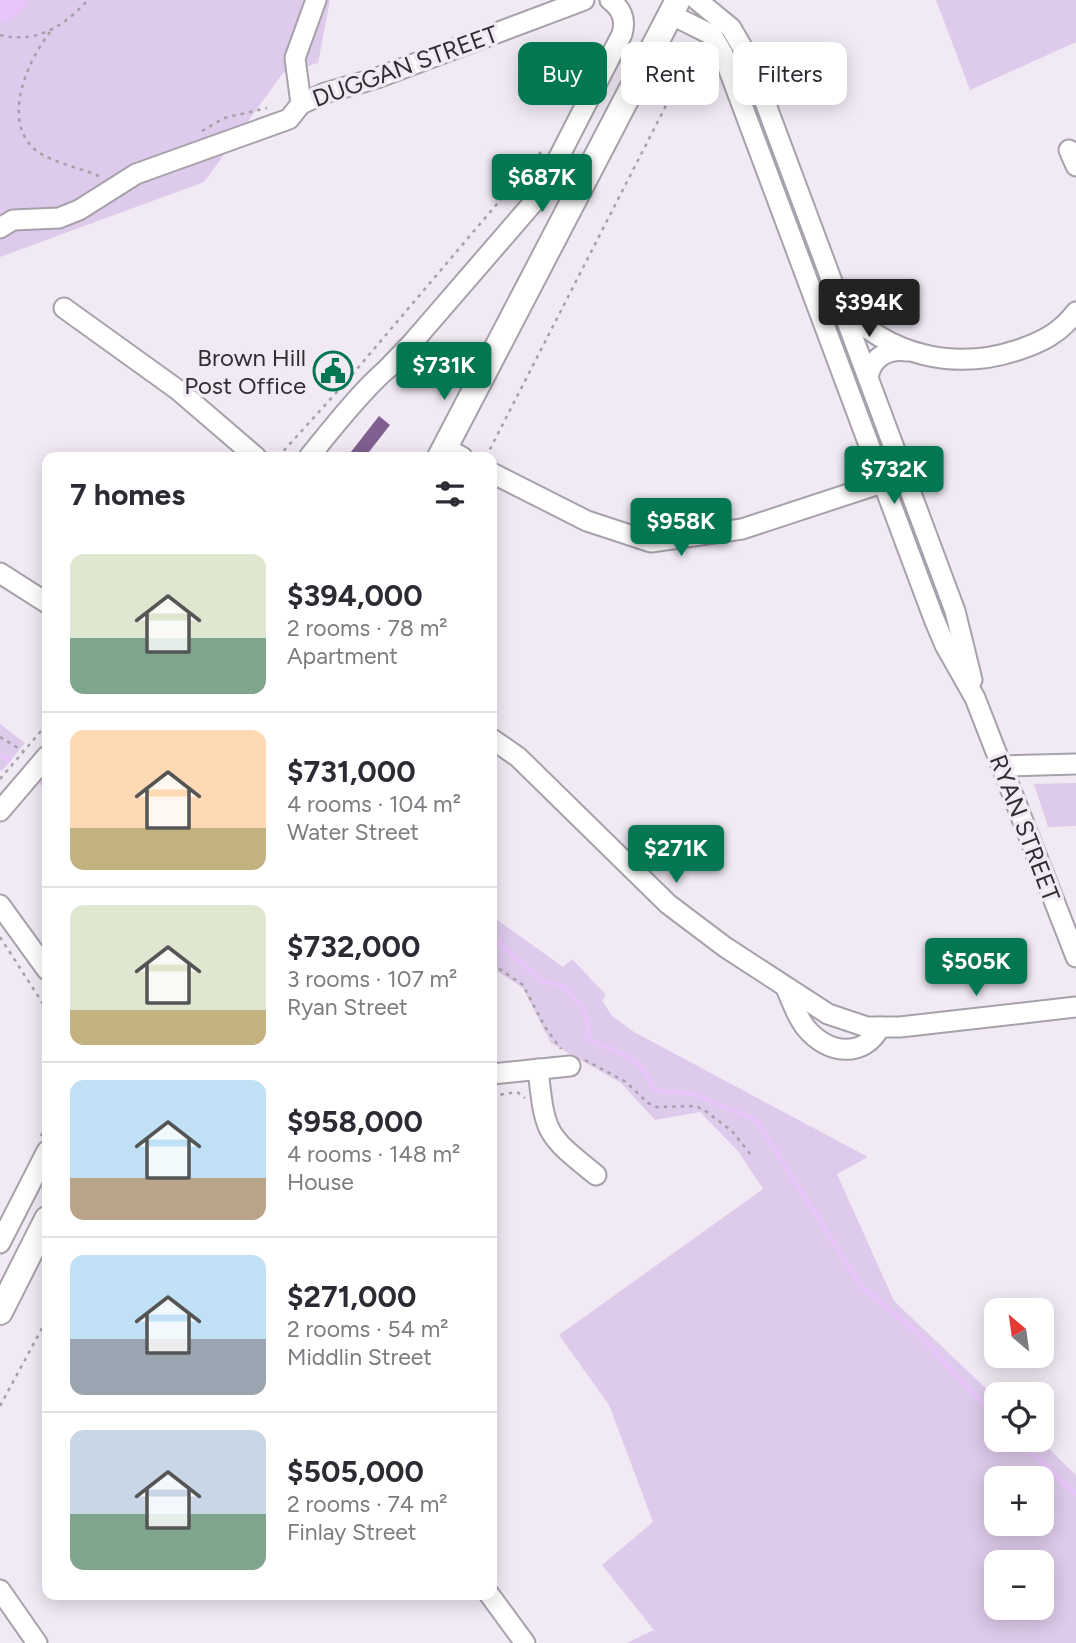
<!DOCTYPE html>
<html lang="en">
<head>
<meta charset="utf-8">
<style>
	:root { --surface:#fff; --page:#f7f7f7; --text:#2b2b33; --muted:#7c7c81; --line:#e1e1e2; --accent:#027752 }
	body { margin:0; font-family:Figtree,sans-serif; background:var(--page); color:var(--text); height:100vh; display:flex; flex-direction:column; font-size:26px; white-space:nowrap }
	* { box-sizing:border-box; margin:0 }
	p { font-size:23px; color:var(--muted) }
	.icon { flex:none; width:38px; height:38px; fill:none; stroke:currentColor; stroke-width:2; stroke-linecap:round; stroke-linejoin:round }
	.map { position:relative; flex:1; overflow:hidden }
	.details { position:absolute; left:42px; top:452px; width:455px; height:1148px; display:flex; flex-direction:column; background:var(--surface); border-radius:14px; box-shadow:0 4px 18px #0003 }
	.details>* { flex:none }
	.banner { position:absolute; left:518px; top:42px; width:452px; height:63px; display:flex; gap:14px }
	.needle { width:46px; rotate:331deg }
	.fabs { position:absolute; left:984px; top:1298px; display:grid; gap:14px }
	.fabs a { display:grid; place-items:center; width:70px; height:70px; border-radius:14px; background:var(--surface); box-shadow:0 4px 18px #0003; font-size:35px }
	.price { position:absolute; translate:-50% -60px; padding:0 16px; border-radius:7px; background:var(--accent); color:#fff; font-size:23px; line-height:46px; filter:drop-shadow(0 2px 4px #0008) }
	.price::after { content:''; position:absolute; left:50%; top:42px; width:21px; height:16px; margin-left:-10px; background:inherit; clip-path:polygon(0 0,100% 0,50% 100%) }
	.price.on { background:#222; color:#fff }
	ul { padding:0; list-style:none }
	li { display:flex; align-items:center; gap:21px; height:175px; padding:0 28px }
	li+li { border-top:2px solid var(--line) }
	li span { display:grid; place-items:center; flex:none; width:196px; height:140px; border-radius:14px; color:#555 }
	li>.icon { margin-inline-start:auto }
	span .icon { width:84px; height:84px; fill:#fffc; stroke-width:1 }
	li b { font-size:30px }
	h2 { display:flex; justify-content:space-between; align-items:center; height:84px; padding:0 28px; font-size:30px }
	.tag { padding:0 24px; border-radius:14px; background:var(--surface); box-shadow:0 4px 18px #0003; font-size:24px; line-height:63px }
	.tag.on { background:var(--accent); color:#fff }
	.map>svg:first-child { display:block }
</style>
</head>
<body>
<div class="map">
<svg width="1076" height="1643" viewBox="0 0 1076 1643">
	<rect width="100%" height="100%" fill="#f1eaf5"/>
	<g fill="#decaea" fill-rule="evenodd">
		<polygon points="0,0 330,0 318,63 283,73 204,182 0,257"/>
		<polygon points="936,0 1076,0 1076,42 970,90"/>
		<polygon points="0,724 25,743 2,771 0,770"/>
		<polygon points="1076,783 1076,826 1048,827 1034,784"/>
		<path d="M 492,916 L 563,967 L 572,959 L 606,995 L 602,1000 L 611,1015 L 634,1032 L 868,1157 L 837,1174 L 894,1301 L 996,1398 L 996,1440 L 1040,1440 L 1076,1475 L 1076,1643 L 627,1643 L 654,1630 L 602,1565 L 653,1522 L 609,1405 L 559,1335 L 763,1189 L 738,1151 L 700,1112 L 655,1120 L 621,1083 L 551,1043 L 523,988 L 492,968 ZM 996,1479 L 1041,1479 L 1041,1524 L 996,1524 ZM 996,1563 L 1041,1563 L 1041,1608 L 996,1608 Z"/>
	</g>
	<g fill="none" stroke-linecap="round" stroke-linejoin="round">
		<g stroke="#e8c6fb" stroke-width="4.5">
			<polyline points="0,755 9,760"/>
			<polyline points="42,783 47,787"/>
			<path d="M 492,937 L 542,981 L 563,986 L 583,1008 L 588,1024 L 587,1038 C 617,1055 643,1053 653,1090 L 693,1094 L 756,1120 L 862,1287 L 917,1333 L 996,1418"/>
			<polyline points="1017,1440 1076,1494"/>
		</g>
		<polyline stroke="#e8c6fb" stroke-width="28" points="0,8 13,0"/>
	</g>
	<polygon fill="#7f6090" points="379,416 390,425 365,457 347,457"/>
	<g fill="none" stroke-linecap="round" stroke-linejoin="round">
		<defs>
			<g id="minor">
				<polyline points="697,0 731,28 749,59 955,611 972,680"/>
				<polyline points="670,14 712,35 723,54 934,619 945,645 975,698 1076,957"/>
				<polyline points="301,104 295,58 316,0"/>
				<polyline points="1069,150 1076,166"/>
				<polyline points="0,228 13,220 59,218 79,210 136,174 289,119 301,104 325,93 377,78 584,0"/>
				<path d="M 844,307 C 888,356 956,371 1018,350 C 1042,342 1060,333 1076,312"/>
				<polyline points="64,308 178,390 256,457"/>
				<path d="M 388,368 L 412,343 L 539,196 L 622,34 C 626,20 622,9 610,0"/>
				<path d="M 868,378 C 871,358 887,348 907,351"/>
				<polyline points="445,448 462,457"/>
				<path d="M 309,457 C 327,435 383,362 407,357 C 433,352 463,362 488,369"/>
				<polyline points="492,473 587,521 651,542 742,529 882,483 894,485"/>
				<polyline points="0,573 47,603"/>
				<polyline points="492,739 518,757 668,904 725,947 828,1014 867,1027 900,1027 1076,1007"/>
				<polyline points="1002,766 1076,764"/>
				<polyline points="0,811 47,756"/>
				<polyline points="0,905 47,970"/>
				<path d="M 786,988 C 792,1002 797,1017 806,1028 C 827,1054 864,1059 880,1027"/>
				<path d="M 538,1069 C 545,1134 545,1134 596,1175"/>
				<polyline points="492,1074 570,1066"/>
				<polyline points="0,1243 47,1151"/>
				<polyline points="0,1590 37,1643"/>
				<polyline points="489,1594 525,1643"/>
			</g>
			<g id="major">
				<polyline points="440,457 678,0"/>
				<polyline points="0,1312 47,1219"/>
			</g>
		</defs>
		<use href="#minor" stroke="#a7a1ab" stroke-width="23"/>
		<use href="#major" stroke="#a7a1ab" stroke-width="28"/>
		<g stroke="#a5a0a9" stroke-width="2.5" stroke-dasharray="3.5 5" stroke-linecap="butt">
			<path d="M 50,32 C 26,63 0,124 38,152 C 55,163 80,168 99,176"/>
			<path d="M 0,35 C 37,44 64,26 88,0"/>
			<polyline points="202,131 224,118 267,108"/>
			<polyline points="278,457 346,382 541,152"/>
			<polyline points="486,457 695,49 702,53"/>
			<polyline points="0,737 23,751"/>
			<polyline points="0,779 47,724"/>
			<polyline points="0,937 47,1010"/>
			<polyline points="492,964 523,985 545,1027 561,1049"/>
			<polyline points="585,1060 626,1082 648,1103 657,1107 696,1106 704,1110 732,1131 751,1155"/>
			<polyline points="492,1096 517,1092 525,1098"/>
			<polyline points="41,1136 47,1125"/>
			<polyline points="0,1406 47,1319"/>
		</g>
		<use href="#minor" stroke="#fff" stroke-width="19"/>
		<use href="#major" stroke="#fff" stroke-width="24"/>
	</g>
	<defs>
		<symbol id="civic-ring" viewBox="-11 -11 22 22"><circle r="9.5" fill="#f1eaf5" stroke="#027752" stroke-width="1.5"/><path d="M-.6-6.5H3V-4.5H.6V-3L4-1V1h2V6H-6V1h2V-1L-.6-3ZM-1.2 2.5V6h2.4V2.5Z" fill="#027752"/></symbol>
	</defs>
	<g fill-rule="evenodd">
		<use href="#civic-ring" x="311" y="349" width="44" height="44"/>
	</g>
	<g text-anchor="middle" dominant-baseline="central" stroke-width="7" stroke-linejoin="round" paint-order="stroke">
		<g font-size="24" fill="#302e32" stroke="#f1eaf5">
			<text transform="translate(405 66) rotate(-20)">DUGGAN STREET</text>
			<text transform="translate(1025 828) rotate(69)">RYAN STREET</text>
		</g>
		<g font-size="24" fill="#302e32" stroke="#f1eaf5" text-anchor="end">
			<text x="306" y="357">Brown Hill<tspan x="306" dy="28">Post Office</tspan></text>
		</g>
	</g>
</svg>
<div class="fabs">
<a><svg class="needle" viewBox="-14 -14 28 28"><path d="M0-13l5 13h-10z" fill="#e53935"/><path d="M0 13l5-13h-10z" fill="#7c7c81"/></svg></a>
<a><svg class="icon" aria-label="locate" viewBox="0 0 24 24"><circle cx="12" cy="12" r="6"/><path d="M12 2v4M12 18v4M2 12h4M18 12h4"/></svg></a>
<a>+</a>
<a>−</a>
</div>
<b class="price" style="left:542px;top:214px">$687K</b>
<b class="price on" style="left:869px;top:339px">$394K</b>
<b class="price" style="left:444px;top:402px">$731K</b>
<b class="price" style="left:894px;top:506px">$732K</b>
<b class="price" style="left:681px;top:558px">$958K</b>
<b class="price" style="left:676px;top:885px">$271K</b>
<b class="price" style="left:976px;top:998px">$505K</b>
<div class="banner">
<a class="tag on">Buy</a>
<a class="tag">Rent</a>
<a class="tag">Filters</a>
</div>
<section class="details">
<h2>7 homes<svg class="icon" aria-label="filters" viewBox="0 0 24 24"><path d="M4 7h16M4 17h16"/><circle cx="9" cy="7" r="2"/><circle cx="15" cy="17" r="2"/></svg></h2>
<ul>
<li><span style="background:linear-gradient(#dfe7d0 60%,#7fa58c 0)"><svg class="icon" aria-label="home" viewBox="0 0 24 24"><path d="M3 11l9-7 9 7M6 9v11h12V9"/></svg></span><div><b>$394,000</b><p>2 rooms · 78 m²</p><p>Apartment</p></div></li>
<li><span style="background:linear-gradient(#ffd9b3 70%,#c2b280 0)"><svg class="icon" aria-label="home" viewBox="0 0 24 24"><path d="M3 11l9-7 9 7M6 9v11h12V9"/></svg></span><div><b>$731,000</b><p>4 rooms · 104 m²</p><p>Water Street</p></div></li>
<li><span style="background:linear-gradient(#dfe7d0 75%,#c2b280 0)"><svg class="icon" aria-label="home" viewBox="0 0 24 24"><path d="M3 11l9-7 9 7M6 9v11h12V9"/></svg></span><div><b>$732,000</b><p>3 rooms · 107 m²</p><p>Ryan Street</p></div></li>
<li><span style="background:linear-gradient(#bfe0f5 70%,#b9a48a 0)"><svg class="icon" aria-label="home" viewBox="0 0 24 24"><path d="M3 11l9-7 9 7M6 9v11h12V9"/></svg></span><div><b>$958,000</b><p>4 rooms · 148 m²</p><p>House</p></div></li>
<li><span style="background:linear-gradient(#bfe0f5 60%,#9aa5b1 0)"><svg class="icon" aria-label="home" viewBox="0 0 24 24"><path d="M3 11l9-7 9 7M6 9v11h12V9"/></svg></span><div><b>$271,000</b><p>2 rooms · 54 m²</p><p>Middlin Street</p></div></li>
<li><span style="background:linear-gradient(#c9d6e8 60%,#7fa58c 0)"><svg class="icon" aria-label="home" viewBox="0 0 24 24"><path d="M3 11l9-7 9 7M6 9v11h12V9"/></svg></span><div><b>$505,000</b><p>2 rooms · 74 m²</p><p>Finlay Street</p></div></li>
</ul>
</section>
</div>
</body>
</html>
